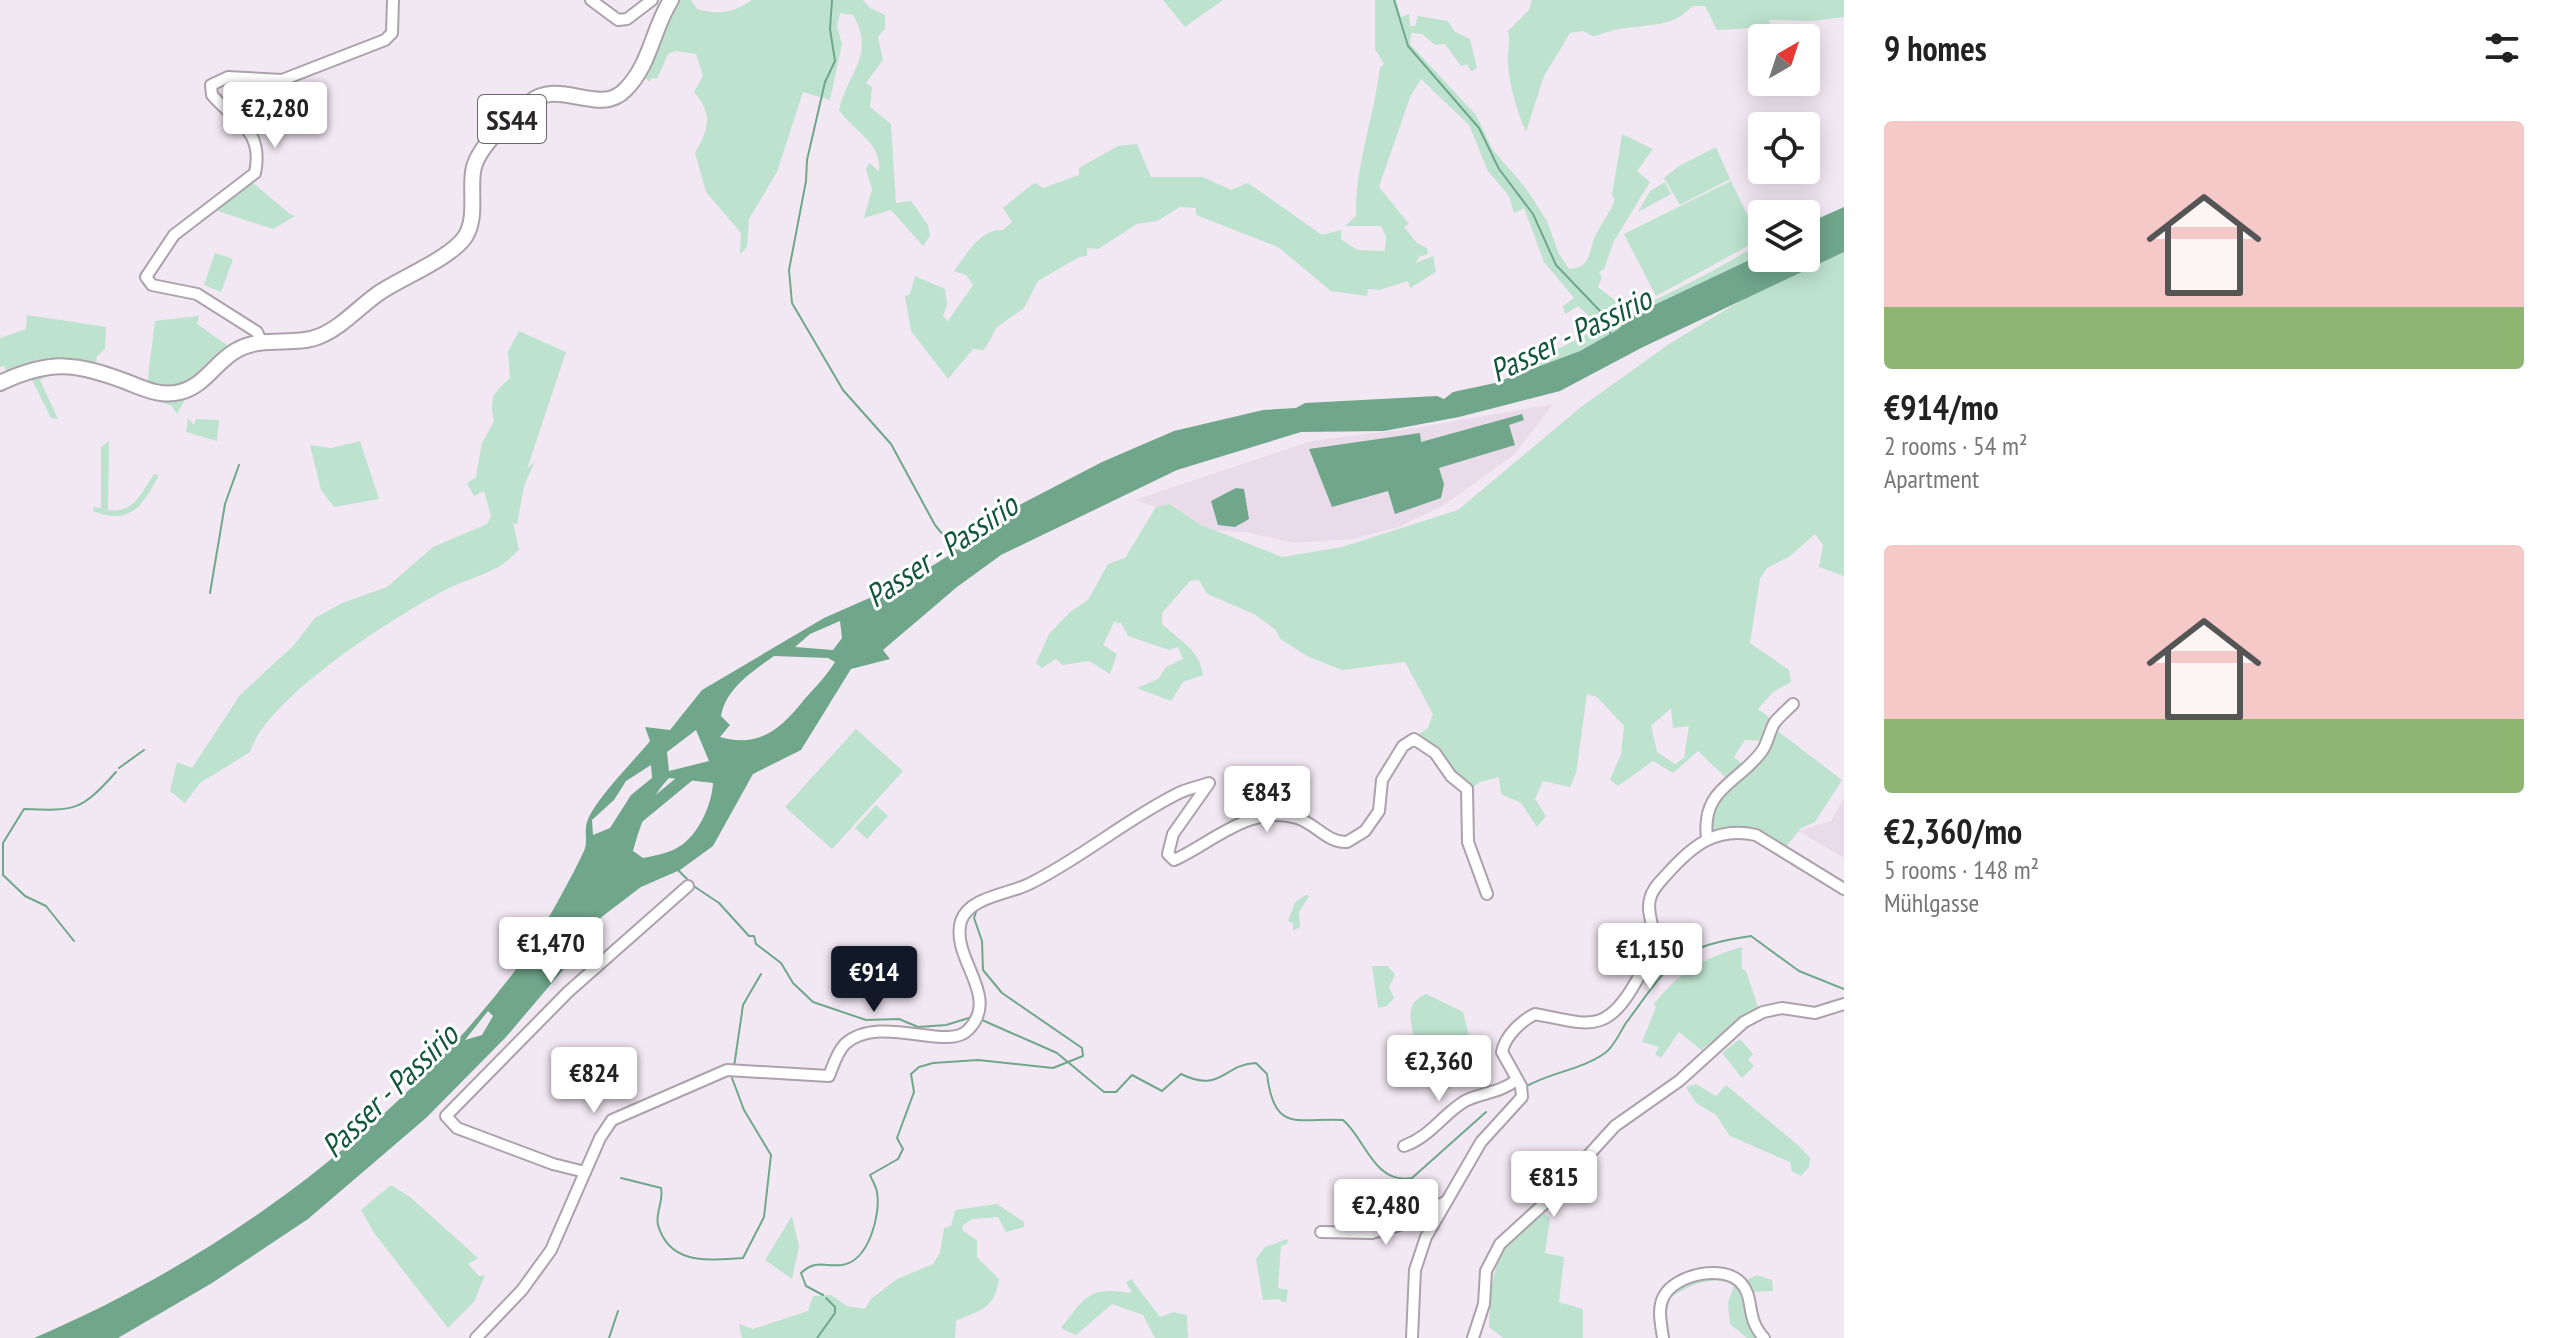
<!DOCTYPE html>
<html lang="en">
<head>
<meta charset="utf-8">
<style>
	:root { --surface:#fff; --page:#f6f6f6; --text:#222; --muted:#767676; --accent:#111827 }
	body { margin:0; font-family:"PT Sans Narrow",sans-serif; background:var(--page); color:var(--text); height:100vh; display:flex; flex-direction:column; font-size:30px; white-space:nowrap }
	* { box-sizing:border-box; margin:0 }
	p { font-size:26px; color:var(--muted) }
	.icon { flex:none; width:44px; height:44px; fill:none; stroke:currentColor; stroke-width:2; stroke-linecap:round; stroke-linejoin:round }
	.map { position:relative; flex:1; overflow:hidden }
	.side { display:flex; flex-direction:column; background:var(--surface); width:720px }
	.side>* { flex:none }
	.needle { width:52px; rotate:39deg }
	.controls { position:absolute; left:1748px; top:24px; display:grid; gap:16px }
	.controls a { display:grid; place-items:center; width:72px; height:72px; border-radius:8px; background:var(--surface); box-shadow:0 4px 20px #0003; font-size:40px }
	.price { position:absolute; translate:-50% -68px; padding:0 18px; border-radius:8px; background:#fff; color:#222; font-size:26px; line-height:52px; filter:drop-shadow(0 2px 4px #0008) }
	.price::after { content:''; position:absolute; left:50%; top:48px; width:24px; height:18px; margin-left:-12px; background:inherit; clip-path:polygon(0 0,100% 0,50% 100%) }
	.price.current { background:var(--accent); color:#fff }
	ul { padding:0; list-style:none }
	li { display:grid; align-content:center; gap:16px; height:424px; padding:0 40px }
	li span { display:grid; place-items:center; height:248px; border-radius:8px; color:#555 }
	li>.icon { margin-inline-start:auto }
	span .icon { width:144px; height:144px; fill:#fffc; stroke-width:1 }
	li b { font-size:34px }
	h2 { display:flex; justify-content:space-between; align-items:center; height:96px; padding:0 40px; font-size:34px }
	main { display:flex; flex:1; min-height:0 }
	.map>svg:first-child { display:block }
</style>
</head>
<body>
<main>
<div class="map">
<svg width="1844" height="1338" viewBox="0 0 1844 1338">
	<rect width="100%" height="100%" fill="#f2e8f3"/>
	<g fill="#eadbeb">
		<polygon points="1553,404 1514,455 1444,505 1401,526 1353,539 1294,543 1246,532 1218,531 1199,524 1171,504 1156,507 1135,500 1312,441 1415,428"/>
		<polygon points="1844,797 1844,858 1798,831 1831,821"/>
	</g>
	<g fill="#bde2ce" fill-rule="evenodd">
		<path d="M 671,0 L 691,0 L 697,9 C 719,15 733,13 752,0 L 863,0 L 870,8 L 885,15 L 885,29 L 878,37 L 883,60 L 866,83 L 872,87 L 870,107 L 891,124 L 896,203 L 911,201 L 928,225 L 930,236 L 923,246 L 891,210 L 864,218 L 872,189 L 866,169 L 869,163 L 879,171 C 882,142 853,131 839,110 C 848,71 876,55 853,15 L 840,13 L 837,26 L 842,44 L 830,100 L 803,92 L 777,172 L 749,219 L 747,247 L 740,254 L 741,233 L 706,192 L 695,153 C 709,129 713,114 694,92 L 703,76 L 696,54 L 675,51 L 668,54 L 657,79 L 652,78 L 649,82 L 641,71 Z"/>
		<polygon points="1163,0 1223,0 1185,27"/>
		<path d="M 1375,0 L 1396,0 L 1401,17 L 1409,14 L 1410,26 L 1415,26 L 1418,16 L 1448,21 L 1455,32 L 1470,39 L 1477,68 L 1471,71 L 1467,64 L 1461,66 L 1445,44 L 1435,45 L 1422,34 L 1411,33 L 1410,44 L 1476,115 L 1493,150 L 1525,187 L 1547,221 L 1559,254 L 1569,269 C 1590,268 1588,255 1594,239 C 1599,228 1607,216 1613,205 L 1615,199 L 1612,195 L 1622,134 L 1653,149 L 1637,171 L 1650,182 L 1614,241 L 1604,269 L 1599,272 L 1602,277 L 1598,287 L 1616,301 L 1614,319 C 1629,308 1643,305 1659,298 C 1694,281 1730,263 1762,241 L 1762,254 L 1635,314 L 1617,330 L 1580,351 L 1518,375 L 1514,363 L 1558,349 L 1601,327 L 1578,306 L 1565,314 L 1563,306 L 1574,298 L 1544,262 L 1524,208 L 1514,213 L 1509,196 L 1488,171 L 1469,125 L 1421,79 L 1410,97 L 1379,187 L 1409,224 L 1404,227 L 1417,243 L 1427,248 L 1428,254 L 1419,257 L 1416,263 L 1433,256 L 1436,272 L 1410,288 L 1408,281 L 1379,290 L 1368,289 L 1367,296 L 1331,291 L 1278,247 L 1196,215 L 1196,208 L 1180,207 L 1157,221 L 1137,224 L 1098,249 L 1087,248 L 1087,256 L 1079,257 L 1038,281 L 1024,308 L 997,327 L 984,350 L 973,349 L 948,379 L 911,331 L 905,296 L 910,294 L 915,276 L 945,289 L 947,305 L 943,316 L 948,321 L 973,285 L 966,275 L 954,271 C 967,254 980,229 1003,230 L 1012,222 L 1003,208 L 1031,185 L 1036,183 L 1043,188 L 1079,175 L 1079,168 L 1118,146 L 1137,144 L 1151,177 L 1203,177 L 1231,190 L 1248,183 L 1322,235 L 1341,230 L 1341,239 L 1357,250 L 1385,251 L 1386,236 L 1381,226 L 1345,226 L 1356,216 C 1355,165 1374,118 1380,67 L 1384,64 L 1375,49 Z"/>
		<path d="M 1532,0 L 1844,0 L 1844,17 L 1812,21 L 1769,20 L 1772,35 L 1765,27 L 1717,30 L 1705,6 L 1692,6 C 1675,28 1644,24 1619,29 C 1610,30 1602,35 1593,36 L 1583,31 L 1570,33 L 1544,76 L 1526,132 C 1517,111 1509,86 1508,63 C 1507,51 1511,44 1508,31 L 1529,10 Z"/>
		<polygon points="1716,147 1730,179 1680,205 1664,178 1679,166"/>
		<polygon points="1731,181 1759,240 1656,296 1624,234"/>
		<polygon points="1665,182 1671,194 1638,212 1650,191"/>
		<polygon points="253,183 290,214 295,216 273,229 212,209 240,188"/>
		<path d="M 1844,252 L 1844,576 L 1819,567 L 1823,545 L 1815,534 L 1790,556 L 1767,568 L 1760,579 L 1750,643 L 1789,670 L 1791,682 L 1773,692 L 1758,709 L 1771,719 L 1768,726 L 1763,728 L 1763,741 L 1745,740 L 1734,757 L 1744,766 L 1727,779 L 1698,751 L 1673,773 L 1653,761 L 1618,786 L 1610,780 L 1621,754 L 1624,726 L 1597,697 L 1587,694 L 1576,773 L 1570,787 L 1543,781 L 1535,799 L 1546,816 L 1537,827 L 1521,803 L 1501,794 L 1499,777 L 1480,782 L 1468,791 L 1441,760 L 1409,741 L 1428,728 L 1433,714 L 1405,662 L 1342,670 L 1309,657 L 1280,639 L 1276,630 L 1254,614 L 1207,594 L 1199,580 L 1190,581 L 1162,613 L 1162,624 C 1179,640 1200,650 1203,675 L 1183,682 L 1171,701 L 1137,688 L 1158,679 L 1166,667 L 1183,659 L 1178,647 L 1169,650 L 1128,636 L 1121,623 L 1114,622 L 1103,645 L 1117,654 L 1110,674 L 1089,661 L 1063,665 L 1056,659 L 1042,668 L 1036,663 L 1049,634 L 1070,612 L 1088,600 L 1108,564 L 1125,558 L 1156,507 L 1170,504 L 1199,524 L 1282,557 L 1342,547 L 1458,510 L 1581,407 L 1669,344 L 1752,294 ZM 1671,708 L 1673,728 L 1689,726 L 1684,758 L 1675,764 L 1657,752 L 1651,726 Z"/>
		<polygon points="215,253 233,259 221,292 204,285"/>
		<polygon points="27,315 106,327 105,349 97,356 96,366 38,360 8,373 4,366 0,367 0,338 26,329"/>
		<path d="M 199,316 L 197,324 L 231,348 C 200,377 192,391 147,385 L 155,321 Z"/>
		<path d="M 519,331 L 566,352 L 527,469 L 535,461 L 524,486 L 517,524 L 513,523 L 519,549 C 500,573 472,576 445,590 C 394,617 267,697 250,752 L 200,783 L 185,803 L 170,791 L 177,762 L 192,768 L 240,695 L 294,645 L 315,618 L 342,603 L 387,587 L 433,547 L 487,524 L 491,516 L 484,491 L 474,496 L 467,483 L 476,477 L 482,443 L 494,421 C 489,398 493,393 510,378 L 508,352 Z"/>
		<path d="M 53,370 L 92,375 L 161,399 L 182,396 L 184,401 L 177,414 L 172,406 C 140,394 70,359 40,380 L 58,419 L 51,418 L 30,376 Z"/>
		<polygon points="188,418 194,425 196,419 219,420 217,441 186,432"/>
		<path d="M 109,441 L 108,510 C 134,514 141,493 154,474 L 159,475 C 144,502 133,527 93,511 L 94,507 L 101,508 L 101,447 Z"/>
		<polygon points="360,441 379,499 334,507 321,490 310,445 331,448"/>
		<polygon points="856,729 903,771 832,849 785,807"/>
		<path d="M 1775,729 L 1842,780 L 1815,822 L 1801,828 L 1785,848 L 1743,830 L 1713,831 C 1706,803 1731,792 1747,773 C 1757,760 1766,743 1775,729 Z"/>
		<polygon points="876,805 888,816 867,839 855,828"/>
		<polygon points="1306,895 1309,896 1299,912 1300,927 1293,931 1293,923 1288,921 1295,902"/>
		<path d="M 1742,947 L 1742,969 L 1746,971 L 1759,1010 L 1703,1048 L 1705,1053 L 1679,1032 L 1661,1058 L 1655,1054 L 1659,1047 L 1642,1042 L 1656,1007 L 1654,1004 C 1677,974 1705,957 1742,947 Z"/>
		<polygon points="1372,966 1388,966 1395,975 1389,987 1394,998 1387,1006 1378,1008"/>
		<path d="M 1426,994 L 1463,1012 L 1470,1039 L 1467,1054 L 1442,1065 L 1416,1049 C 1413,1027 1401,1004 1426,994 Z"/>
		<polygon points="1740,1039 1753,1054 1748,1060 1754,1066 1742,1078 1722,1053"/>
		<polygon points="1482,1058 1471,1068 1460,1071 1459,1080 1445,1092 1432,1080"/>
		<polygon points="1696,1084 1716,1096 1726,1085 1799,1146 1810,1158 1809,1167 1801,1176 1792,1171 1790,1162 1730,1136 1716,1115 1696,1103 1686,1087"/>
		<polygon points="391,1185 410,1197 478,1258 468,1264 479,1276 485,1275 474,1302 448,1328 374,1233 361,1210"/>
		<path d="M 997,1204 L 1024,1222 L 1024,1227 L 1006,1232 L 998,1217 L 972,1219 L 962,1226 L 963,1231 L 977,1240 L 977,1257 L 999,1279 C 994,1311 980,1309 956,1321 L 955,1338 L 742,1338 L 739,1324 L 753,1329 L 808,1311 L 813,1296 L 831,1295 L 847,1306 L 865,1309 L 871,1299 L 897,1279 L 933,1264 L 940,1253 L 944,1228 L 951,1226 L 955,1210 Z"/>
		<path d="M 1544,1213 L 1550,1219 L 1545,1253 L 1564,1257 L 1559,1302 L 1583,1309 L 1583,1338 L 1503,1338 L 1489,1327 C 1491,1275 1494,1240 1544,1213 Z"/>
		<polygon points="792,1216 799,1247 792,1279 765,1260"/>
		<polygon points="1288,1239 1287,1244 1281,1246 1278,1288 1288,1290 1286,1303 1278,1299 1263,1300 1256,1259 1265,1247"/>
		<path d="M 1720,1275 L 1731,1276 C 1746,1298 1742,1319 1760,1338 L 1747,1338 L 1730,1324 L 1728,1303 L 1734,1286 C 1715,1273 1687,1286 1670,1298 L 1667,1312 L 1670,1338 L 1665,1338 C 1660,1286 1675,1286 1720,1275 Z"/>
		<polygon points="1757,1275 1772,1280 1773,1291 1753,1292 1745,1281"/>
		<path d="M 1131,1279 L 1160,1317 L 1173,1312 L 1187,1315 L 1188,1338 L 1155,1338 L 1143,1315 L 1112,1304 L 1076,1335 L 1061,1328 C 1085,1298 1088,1286 1129,1293 L 1132,1291 L 1126,1283 Z"/>
	</g>
	<g fill="#70a78b" fill-rule="evenodd">
		<path d="M 1844,207 L 1844,252 L 1643,347 L 1560,391 L 1459,417 L 1384,431 L 1301,432 L 1177,470 L 1001,555 L 957,587 L 883,650 L 890,659 L 851,669 L 801,750 L 753,774 L 713,846 L 680,870 L 641,887 L 595,922 L 585,944 L 506,1037 L 426,1118 L 308,1219 L 212,1283 L 118,1338 L 34,1338 C 219,1259 391,1133 514,972 C 535,944 569,883 584,851 C 588,842 584,831 587,822 C 595,799 634,761 650,741 L 645,727 L 670,730 L 702,690 L 824,618 L 908,581 L 996,526 L 1008,511 L 1102,462 L 1174,431 L 1263,410 L 1296,408 L 1305,403 L 1437,396 L 1444,399 L 1453,392 L 1495,383 L 1580,351 L 1617,330 L 1635,314 L 1762,254 L 1762,258 L 1806,258 L 1806,224 ZM 840,621 L 842,638 L 833,650 L 795,647 L 810,634 ZM 774,656 L 828,658 L 835,662 C 825,678 814,688 803,701 C 780,730 758,748 720,737 L 730,725 L 721,716 C 726,688 752,672 774,656 ZM 696,730 L 709,761 L 669,771 L 667,752 ZM 651,765 L 652,778 L 631,795 L 610,828 L 593,835 L 592,820 L 614,800 L 626,781 ZM 669,778 L 713,783 C 712,805 697,839 675,849 C 665,854 653,856 643,858 L 633,851 C 641,823 649,799 669,778 ZM 577,925 L 546,969 L 541,966 L 555,938 ZM 488,1011 L 493,1016 L 482,1035 L 465,1040 Z"/>
		<polygon points="1522,414 1524,420 1509,425 1515,445 1439,468 1444,484 1441,498 1395,514 1388,491 1332,507 1309,449 1420,433 1421,442"/>
		<polygon points="1236,488 1244,489 1249,519 1235,527 1218,525 1211,501"/>
	</g>
	<g fill="none" stroke-linecap="round" stroke-linejoin="round">
		<g stroke="#70a78b" stroke-width="2">
			<polyline points="832,0 830,29 835,61 825,82 807,160 806,181 789,270 792,303 843,390 891,444 935,525 957,552"/>
			<polyline points="1394,0 1408,46 1479,128 1499,169 1533,214 1556,265 1601,312 1611,335"/>
			<polyline points="210,593 225,504 239,465"/>
			<polyline points="119,768 144,750"/>
			<polyline points="678,870 695,887 719,903 749,936 754,936 756,944 781,963 793,983 813,1002 866,1020 899,1019 918,1027 946,1025 972,1017"/>
			<path d="M 74,941 L 46,906 L 25,896 L 3,875 L 3,843 L 24,809 C 76,811 81,811 116,772"/>
			<path d="M 982,1020 L 1057,1053 L 1104,1092 L 1116,1092 L 1132,1075 L 1162,1091 L 1181,1074 C 1222,1094 1223,1064 1256,1063 L 1267,1074 C 1274,1135 1299,1117 1343,1120 C 1365,1138 1374,1185 1412,1178 L 1486,1112"/>
			<polyline points="734,1067 743,1005 761,974"/>
			<path d="M 1525,1087 C 1551,1072 1581,1070 1605,1053 C 1614,1047 1620,1032 1626,1023 C 1669,965 1674,947 1751,936 L 1799,971 L 1844,989"/>
			<path d="M 621,1178 L 661,1188 C 664,1200 655,1214 658,1225 C 670,1266 709,1260 743,1258 L 764,1217 L 771,1155 L 744,1110 L 732,1078"/>
			<path d="M 823,1295 L 806,1286 L 801,1273 C 816,1259 825,1267 842,1265 C 869,1261 881,1214 877,1192 C 876,1186 872,1180 870,1175 L 898,1159 L 903,1149 L 897,1138 L 914,1092 L 911,1074 L 919,1067 L 933,1063 L 978,1060 L 1053,1068 L 1083,1056 L 1082,1048 L 1002,993 L 983,970 L 982,941 L 974,918 L 977,909"/>
			<polyline points="609,1338 618,1311"/>
			<polyline points="817,1338 835,1313 835,1307 826,1298"/>
		</g>
		<polyline stroke="#70a78b" stroke-width="12" points="636,819 693,772"/>
		<defs>
			<g id="minor">
				<polyline points="591,0 618,20 627,19 652,0"/>
				<path d="M 261,341 L 257,332 L 197,294 L 152,285 L 146,277 L 174,235 L 255,173 C 264,129 236,123 212,95 L 211,85 L 228,77 L 282,80 L 385,40 L 392,33 L 393,0"/>
				<path d="M 1707,838 C 1701,788 1738,784 1762,751 C 1768,743 1769,731 1775,722 C 1780,716 1787,710 1793,704"/>
				<path d="M 1404,1146 C 1430,1137 1443,1114 1465,1101 C 1483,1092 1497,1094 1517,1080"/>
				<polyline points="585,1172 553,1164 457,1128 446,1116 568,992 688,886"/>
				<polyline points="1321,1232 1372,1233 1403,1224 1447,1201"/>
				<path d="M 476,1338 L 522,1290 L 551,1250 L 600,1138 L 612,1120 L 727,1070 L 829,1076 C 833,1066 837,1052 845,1044 C 880,1013 947,1052 968,1030 C 1002,996 950,959 961,921 C 969,897 1009,894 1029,884 C 1080,859 1124,821 1175,795 C 1185,789 1198,787 1209,783 L 1173,834 L 1168,854 L 1174,860 C 1212,843 1250,804 1297,818 C 1315,823 1327,843 1347,842 L 1365,831 L 1379,811 L 1382,780 L 1403,746 L 1414,739 L 1435,753 L 1451,776 L 1467,789 L 1468,842 L 1487,894"/>
				<path d="M 1412,1338 L 1415,1270 L 1426,1237 L 1481,1142 L 1522,1097 L 1521,1086 L 1502,1052 C 1505,1036 1521,1021 1535,1014 C 1588,1024 1606,1036 1637,980 C 1643,969 1653,954 1654,941 C 1655,926 1646,914 1650,899 C 1652,889 1660,882 1667,874 C 1692,846 1716,826 1756,835 L 1844,889"/>
				<polyline points="1473,1338 1484,1304 1486,1271 1500,1244 1546,1202 1615,1126 1679,1081 1744,1022 1763,1012 1782,1008 1815,1013 1844,1004"/>
				<path d="M 1663,1338 C 1661,1324 1657,1308 1664,1296 C 1676,1274 1724,1264 1741,1283 C 1755,1298 1745,1318 1764,1338"/>
			</g>
			<path id="major" d="M 0,383 C 51,359 76,363 127,382 C 145,389 161,397 180,392 C 205,386 216,361 237,350 C 264,335 294,347 320,336 C 342,327 360,306 379,293 C 401,278 451,258 465,237 C 477,219 470,193 473,172 C 476,147 511,118 529,103 C 559,77 599,117 625,90 C 651,64 652,30 671,0"/>
		</defs>
		<use href="#minor" stroke="#aba2ac" stroke-width="14"/>
		<use href="#major" stroke="#aba2ac" stroke-width="18"/>
		<use href="#minor" stroke="#fff" stroke-width="10"/>
		<use href="#major" stroke="#fff" stroke-width="14"/>
	</g>
	<g text-anchor="middle" dominant-baseline="central" stroke-width="6" stroke-linejoin="round" paint-order="stroke">
		<rect fill="#fff" stroke="#696669" stroke-width="2" x="478" y="95" width="68" height="48" rx="6"/>
		<g font-size="28" font-weight="bold" fill="#292529">
			<text x="512" y="119">SS44</text>
		</g>
		<g font-size="32" font-style="italic" fill="#12573b" stroke="#fff">
			<text transform="translate(1570 334) rotate(-26)">Passer - Passirio</text>
			<text transform="translate(941 550) rotate(-34)">Passer - Passirio</text>
			<text transform="translate(389 1090) rotate(-44)">Passer - Passirio</text>
		</g>
	</g>
</svg>
<div class="controls">
<a><svg class="needle" viewBox="-14 -14 28 28"><path d="M0-13l5 13h-10z" fill="#e53935"/><path d="M0 13l5-13h-10z" fill="#767676"/></svg></a>
<a><svg class="icon" aria-label="locate" viewBox="0 0 24 24"><circle cx="12" cy="12" r="6"/><path d="M12 2v4M12 18v4M2 12h4M18 12h4"/></svg></a>
<a><svg class="icon" aria-label="layers" viewBox="0 0 24 24"><path d="M12 4l9 5-9 5-9-5zM3 14l9 5 9-5"/></svg></a>
</div>
<b class="price" style="left:275px;top:150px">€2,280</b>
<b class="price" style="left:1267px;top:834px">€843</b>
<b class="price" style="left:551px;top:985px">€1,470</b>
<b class="price" style="left:1650px;top:991px">€1,150</b>
<b class="price current" style="left:874px;top:1014px">€914</b>
<b class="price" style="left:1439px;top:1103px">€2,360</b>
<b class="price" style="left:594px;top:1115px">€824</b>
<b class="price" style="left:1554px;top:1219px">€815</b>
<b class="price" style="left:1386px;top:1247px">€2,480</b>
</div>
<section class="side">
<h2>9 homes<svg class="icon" aria-label="filters" viewBox="0 0 24 24"><path d="M4 7h16M4 17h16"/><circle cx="9" cy="7" r="2"/><circle cx="15" cy="17" r="2"/></svg></h2>
<ul>
<li><span style="background:linear-gradient(#f6c9c9 75%,#8fb573 0)"><svg class="icon" aria-label="home" viewBox="0 0 24 24"><path d="M3 11l9-7 9 7M6 9v11h12V9"/></svg></span><div><b>€914/mo</b><p>2 rooms · 54 m²</p><p>Apartment</p></div></li>
<li><span style="background:linear-gradient(#f6c9c9 70%,#8fb573 0)"><svg class="icon" aria-label="home" viewBox="0 0 24 24"><path d="M3 11l9-7 9 7M6 9v11h12V9"/></svg></span><div><b>€2,360/mo</b><p>5 rooms · 148 m²</p><p>Mühlgasse</p></div></li>
</ul>
</section>
</main>
</body>
</html>
